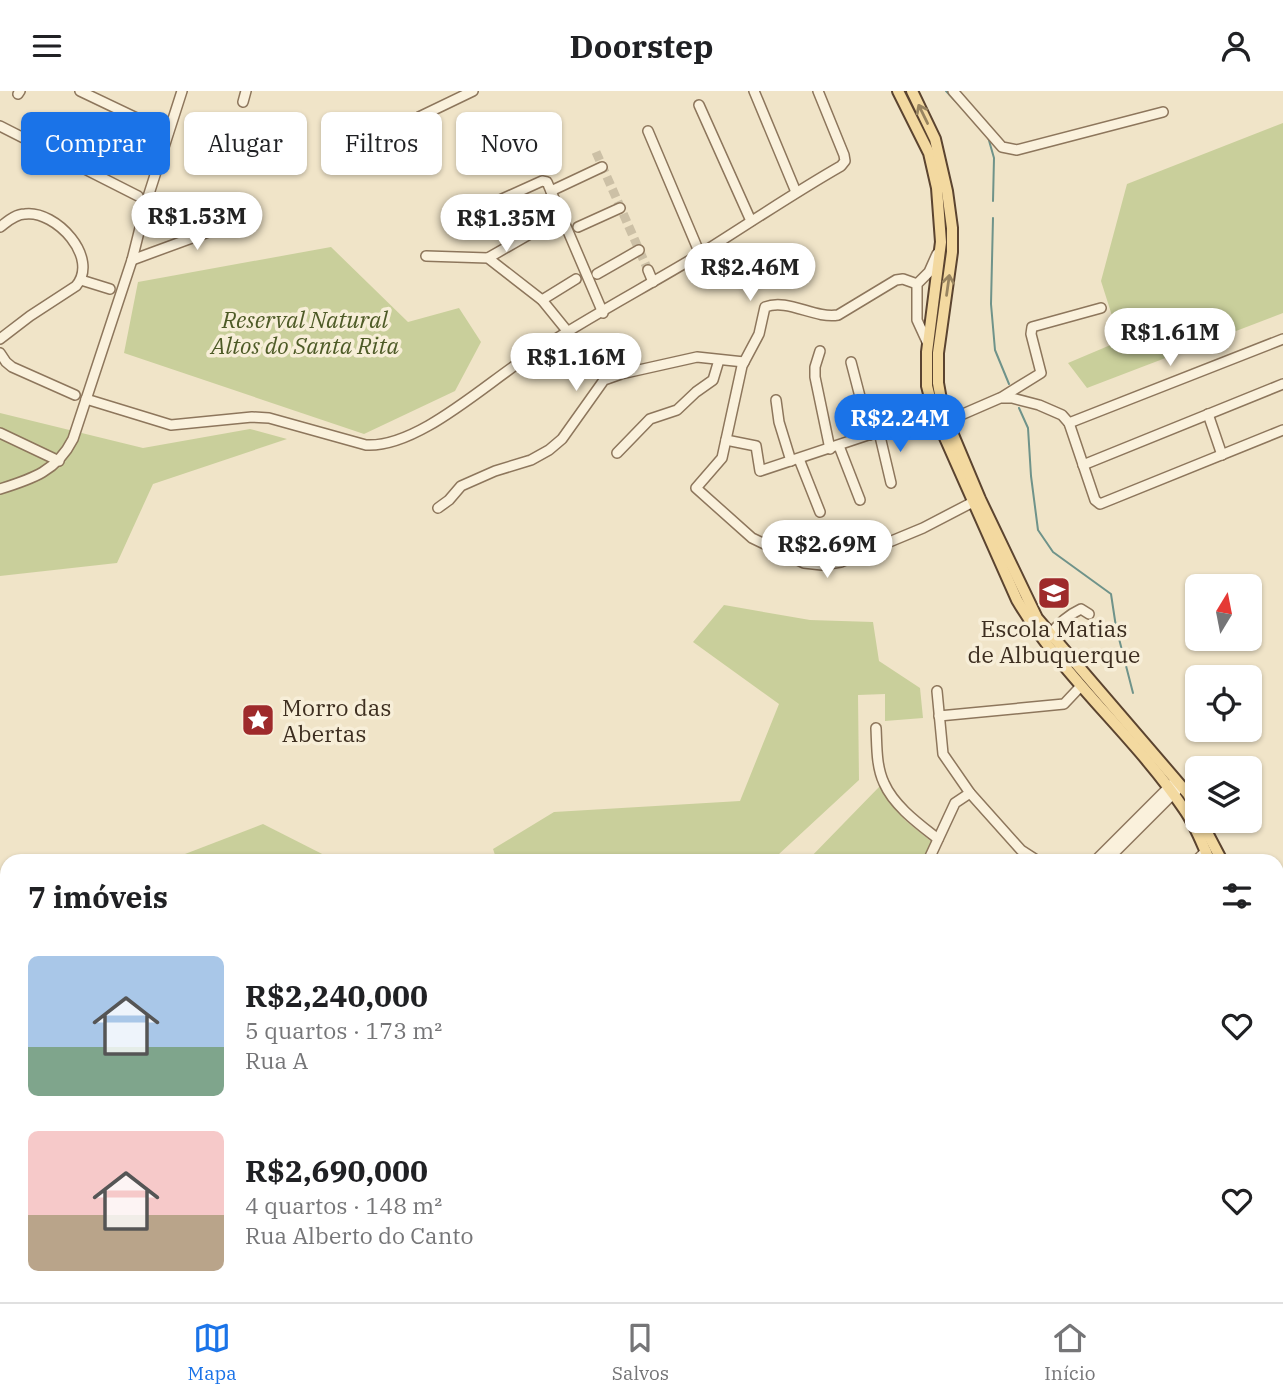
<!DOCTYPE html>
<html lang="pt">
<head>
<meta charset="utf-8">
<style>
	:root { --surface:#fff; --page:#f2f2f2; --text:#202124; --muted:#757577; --line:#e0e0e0; --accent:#1a73e8 }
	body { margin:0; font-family:"IBM Plex Serif",serif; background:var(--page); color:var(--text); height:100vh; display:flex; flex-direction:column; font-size:26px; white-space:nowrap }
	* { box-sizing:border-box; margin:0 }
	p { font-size:23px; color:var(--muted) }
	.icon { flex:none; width:38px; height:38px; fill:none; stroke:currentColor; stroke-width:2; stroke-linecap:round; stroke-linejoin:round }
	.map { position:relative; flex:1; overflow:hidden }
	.side { position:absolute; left:0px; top:763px; width:1284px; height:448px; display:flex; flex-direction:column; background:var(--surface); border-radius:21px 21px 0 0; box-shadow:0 2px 5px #0004 }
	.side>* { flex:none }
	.banner { position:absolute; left:21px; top:21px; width:700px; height:63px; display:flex; gap:14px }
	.needle { width:46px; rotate:10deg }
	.buttons { position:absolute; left:1185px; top:483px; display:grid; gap:14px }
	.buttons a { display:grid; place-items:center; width:77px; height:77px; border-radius:10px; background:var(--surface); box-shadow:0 2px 5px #0004; font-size:35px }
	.price { position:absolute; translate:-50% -60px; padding:0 16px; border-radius:24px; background:#fff; color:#222; font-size:23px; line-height:46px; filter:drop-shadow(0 2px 4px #0008) }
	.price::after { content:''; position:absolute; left:50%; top:42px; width:21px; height:16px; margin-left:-10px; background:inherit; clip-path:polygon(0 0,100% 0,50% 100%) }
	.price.selected { background:var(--accent); color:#fff }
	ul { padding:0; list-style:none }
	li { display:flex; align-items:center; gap:21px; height:175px; padding:0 28px }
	li span { display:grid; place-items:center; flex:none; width:196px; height:140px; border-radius:10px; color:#555 }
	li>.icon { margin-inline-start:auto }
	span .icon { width:84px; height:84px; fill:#fffc; stroke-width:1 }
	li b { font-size:30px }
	h2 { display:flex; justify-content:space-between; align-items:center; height:84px; padding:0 28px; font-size:30px }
	.tag { padding:0 24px; border-radius:10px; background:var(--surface); box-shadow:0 2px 5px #0004; font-size:24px; line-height:63px }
	.tag.selected { background:var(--accent); color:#fff }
	header { display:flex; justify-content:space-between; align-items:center; height:91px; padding:0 28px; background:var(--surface); font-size:32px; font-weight:700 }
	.menu { display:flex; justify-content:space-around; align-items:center; height:98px; border-top:2px solid var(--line); background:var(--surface); font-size:19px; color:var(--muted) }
	.menu a { display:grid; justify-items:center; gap:4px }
	.menu .selected { color:var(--accent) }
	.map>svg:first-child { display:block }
</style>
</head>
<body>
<header><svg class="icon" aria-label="menu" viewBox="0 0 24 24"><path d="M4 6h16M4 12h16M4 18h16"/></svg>Doorstep<svg class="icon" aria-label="person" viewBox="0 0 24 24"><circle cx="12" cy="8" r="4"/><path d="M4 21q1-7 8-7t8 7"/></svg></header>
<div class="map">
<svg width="1283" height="1211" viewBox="0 0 1283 1211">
	<rect width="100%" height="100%" fill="#f0e4c8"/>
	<g fill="#c9cf9b">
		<polygon points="1283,32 1283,222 1087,297 1068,272 1120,250 1101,190 1127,93"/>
		<polygon points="331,156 408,231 459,217 481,251 455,300 364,343 124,262 138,191"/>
		<polygon points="0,322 143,357 250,338 287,348 153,393 117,472 0,485"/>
		<polygon points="724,514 810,529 873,531 879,570 920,597 923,627 885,630 885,603 858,604 859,689 779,763 775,770 497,770 493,758 554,721 740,710 779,613 693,551"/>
		<polygon points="880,695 905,729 933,752 925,770 807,770"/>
		<polygon points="263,733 336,770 172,768"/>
		<polygon points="0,800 7,800 7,1109 0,1104"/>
		<polygon points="1278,1038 1283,1042 1283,1075 1278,1082"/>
		<polygon points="126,1204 530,1204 524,1211 120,1211"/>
	</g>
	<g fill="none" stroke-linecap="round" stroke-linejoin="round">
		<g stroke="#6f938a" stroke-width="2">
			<polyline points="946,0 962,17"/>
			<polyline points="988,46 994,67 993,110"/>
			<polyline points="993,127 991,213 995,259 1009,293"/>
			<polyline points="1019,317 1028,337 1031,385 1038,439 1053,461 1111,503 1116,536 1133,602"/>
			<polyline points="0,1127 7,1129"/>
		</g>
		<polyline stroke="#ccc0a6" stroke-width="9" stroke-dasharray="9 4.5" stroke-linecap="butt" points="596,61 648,179"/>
		<defs>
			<g id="minor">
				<polyline points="80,0 168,42"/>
				<polyline points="754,0 796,101"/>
				<polyline points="953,0 1002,56 1017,59 1163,21"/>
				<polyline points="18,3 20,0"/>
				<polyline points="243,11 246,0"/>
				<polyline points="699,14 751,130"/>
				<polyline points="419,26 473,0"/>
				<polyline points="0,35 138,105"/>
				<polyline points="648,40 700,163"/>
				<polyline points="551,100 602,76"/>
				<polyline points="491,113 542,90 547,91 603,222"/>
				<path d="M 0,136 C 7,131 15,123 25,123 C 56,119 100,167 76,195 L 30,225 L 0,248"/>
				<polyline points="578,136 620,117"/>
				<polyline points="426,165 488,167 542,209 568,241"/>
				<polyline points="488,167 561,125"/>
				<polyline points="132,169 241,129"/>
				<polyline points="648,179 653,191"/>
				<polyline points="597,183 639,159"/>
				<polyline points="81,189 110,198"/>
				<path d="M 917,193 L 903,188 L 896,189 L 838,224 C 814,228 788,207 765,216 L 759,243 L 742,275 L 722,367 L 696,397 L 752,447 L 804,472 L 822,474 L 841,471 L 923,437 L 973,411"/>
				<polyline points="542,209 576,188"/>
				<polyline points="928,253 917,229 917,193 929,181 937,163"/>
				<polyline points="820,260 815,276 815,286 830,358"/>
				<polyline points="0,262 6,271 12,276 75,304"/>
				<polyline points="851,271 870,344"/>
				<polyline points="1002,306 1041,282 1031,243 1032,236 1101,217"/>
				<path d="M 86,308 L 171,334 L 252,326 L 269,327 L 366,354 C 419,357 488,290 532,263 C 585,228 642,198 697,165 C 745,135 792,103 841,75 L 845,70 L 844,64 L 818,0"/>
				<polyline points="776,309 779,331 791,370"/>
				<polyline points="1208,323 1222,364"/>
				<polyline points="947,330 1000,307 1012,307 1039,314 1062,324 1069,332 1095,409 1100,413 1283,339"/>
				<polyline points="1069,332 1283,248"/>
				<polyline points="879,341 891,392"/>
				<polyline points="0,342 59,370"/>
				<polyline points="726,349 756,355 760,380 934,322"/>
				<polyline points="839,355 860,409"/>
				<polyline points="617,362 650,328 677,319 696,301 713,289 719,269"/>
				<polyline points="799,368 820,421"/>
				<polyline points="1083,374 1283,293"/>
				<path d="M 0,398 C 32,388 57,380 73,348 L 132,169 L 147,109 L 182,0"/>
				<polyline points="438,417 449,409 461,395 495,380 531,369 549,359 562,348 604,289 621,283 697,266 744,271"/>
				<path d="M 1049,545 C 1057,534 1068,524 1081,518 L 1089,523"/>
				<polyline points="937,600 943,663 970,702 1021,759 1038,770"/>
				<polyline points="939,625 1064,613 1080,596"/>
				<path d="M 876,637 C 877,655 876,675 884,692 C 894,715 919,733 938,748"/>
				<polyline points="928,770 955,712 970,702"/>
				<polyline points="1095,770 1172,693"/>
				<polyline points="1106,770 1177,699"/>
				<polyline points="1196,770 1206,760"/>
				<polyline points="1278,951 1283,955"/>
				<polyline points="1278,1032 1283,1036"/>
				<polyline points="1278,1091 1283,1084"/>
				<polyline points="0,1179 7,1181"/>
				<polyline points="1278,1202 1283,1195"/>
				<polyline points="1030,1204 1048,1211"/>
				<polyline points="1181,1204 1190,1211"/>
				<polyline points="592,1211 596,1204"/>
				<polyline points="720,1211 723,1204"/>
				<polyline points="861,1211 865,1204"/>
			</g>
			<g id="major">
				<path d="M 898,0 L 929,62 L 937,97 L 941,151 L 927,261 L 927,295 L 934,322 L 1017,509 C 1063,587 1134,644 1184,718 C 1195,733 1202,753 1210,770"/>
				<polyline points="912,0 935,48 947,100 952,137 952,161 938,262 938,292 943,320 980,408 1037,527 1188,703 1197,721"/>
				<polyline points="1201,730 1222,770"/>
				<polyline points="1278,840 1283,844"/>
				<polyline points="1278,853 1283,858"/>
			</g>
		</defs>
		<use href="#minor" stroke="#8d765c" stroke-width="12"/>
		<use href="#major" stroke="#5b4430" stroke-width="14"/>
		<use href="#minor" stroke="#faf1dc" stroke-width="9"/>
		<use href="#major" stroke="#f3d9a0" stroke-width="10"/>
	</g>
	<defs><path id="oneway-shaft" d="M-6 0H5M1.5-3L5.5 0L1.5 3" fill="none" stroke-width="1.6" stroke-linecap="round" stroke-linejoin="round" transform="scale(1.75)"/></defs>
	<g stroke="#988460">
		<use href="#oneway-shaft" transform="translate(923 23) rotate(-116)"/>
		<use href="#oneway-shaft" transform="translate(948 194) rotate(-82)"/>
	</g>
	<defs>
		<symbol id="school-square" viewBox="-11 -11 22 22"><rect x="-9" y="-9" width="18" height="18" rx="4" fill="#9e2a2b" stroke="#f7eed8"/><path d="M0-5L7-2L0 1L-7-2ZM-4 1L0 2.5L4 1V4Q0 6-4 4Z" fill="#fff"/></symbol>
		<symbol id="sight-square" viewBox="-11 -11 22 22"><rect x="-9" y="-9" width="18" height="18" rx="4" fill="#9e2a2b" stroke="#f7eed8"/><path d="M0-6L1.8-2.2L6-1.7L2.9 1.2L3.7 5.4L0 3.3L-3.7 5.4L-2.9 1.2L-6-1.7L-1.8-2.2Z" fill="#fff"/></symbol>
	</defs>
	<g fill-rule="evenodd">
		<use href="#school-square" x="1035" y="483" width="38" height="38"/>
		<use href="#sight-square" x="239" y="610" width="38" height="38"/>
	</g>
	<g text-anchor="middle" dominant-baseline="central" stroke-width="7" stroke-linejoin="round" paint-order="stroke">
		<g font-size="23" font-style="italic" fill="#4d5a26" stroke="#f7eed8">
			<text x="305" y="228">Reserval Natural<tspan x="305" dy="26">Altos do Santa Rita</tspan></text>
		</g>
		<g font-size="23" fill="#3d2e20" stroke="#f7eed8">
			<text x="1054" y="537">Escola Matias<tspan x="1054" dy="26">de Albuquerque</tspan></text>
			<text x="282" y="616" text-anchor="start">Morro das<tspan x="282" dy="26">Abertas</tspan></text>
		</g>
	</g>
</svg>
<div class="buttons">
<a><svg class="needle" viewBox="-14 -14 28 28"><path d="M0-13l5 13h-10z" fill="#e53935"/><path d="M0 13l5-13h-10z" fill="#757577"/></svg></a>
<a><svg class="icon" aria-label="locate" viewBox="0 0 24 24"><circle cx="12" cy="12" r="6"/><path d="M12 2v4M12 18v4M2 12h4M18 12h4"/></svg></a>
<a><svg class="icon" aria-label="layers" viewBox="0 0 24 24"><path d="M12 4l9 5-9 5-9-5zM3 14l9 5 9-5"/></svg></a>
</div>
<b class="price" style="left:197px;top:161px">R$1.53M</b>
<b class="price" style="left:506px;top:163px">R$1.35M</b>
<b class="price" style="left:750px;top:212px">R$2.46M</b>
<b class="price" style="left:1170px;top:277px">R$1.61M</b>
<b class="price" style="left:576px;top:302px">R$1.16M</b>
<b class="price selected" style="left:900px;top:363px">R$2.24M</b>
<b class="price" style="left:827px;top:489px">R$2.69M</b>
<div class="banner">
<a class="tag selected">Comprar</a>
<a class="tag">Alugar</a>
<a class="tag">Filtros</a>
<a class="tag">Novo</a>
</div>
<section class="side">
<h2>7 imóveis<svg class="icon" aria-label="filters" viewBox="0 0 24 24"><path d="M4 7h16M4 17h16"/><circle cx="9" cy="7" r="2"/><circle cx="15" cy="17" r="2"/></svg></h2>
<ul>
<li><span style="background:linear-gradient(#a9c7e8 65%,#7fa58c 0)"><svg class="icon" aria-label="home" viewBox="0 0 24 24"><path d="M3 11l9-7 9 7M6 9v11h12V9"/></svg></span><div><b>R$2,240,000</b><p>5 quartos · 173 m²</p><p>Rua A</p></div><svg class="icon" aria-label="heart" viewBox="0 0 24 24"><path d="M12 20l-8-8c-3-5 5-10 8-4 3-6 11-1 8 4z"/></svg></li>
<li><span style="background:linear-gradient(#f6c9c9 60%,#b9a48a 0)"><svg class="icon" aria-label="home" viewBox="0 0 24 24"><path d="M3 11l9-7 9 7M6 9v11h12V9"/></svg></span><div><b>R$2,690,000</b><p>4 quartos · 148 m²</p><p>Rua Alberto do Canto</p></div><svg class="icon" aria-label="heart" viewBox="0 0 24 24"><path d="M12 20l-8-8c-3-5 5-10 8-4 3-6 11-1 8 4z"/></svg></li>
</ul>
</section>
</div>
<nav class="menu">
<a class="selected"><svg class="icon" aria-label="map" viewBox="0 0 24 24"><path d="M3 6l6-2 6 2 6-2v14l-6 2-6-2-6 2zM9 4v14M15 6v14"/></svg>Mapa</a>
<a><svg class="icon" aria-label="saved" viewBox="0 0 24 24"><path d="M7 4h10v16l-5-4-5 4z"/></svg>Salvos</a>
<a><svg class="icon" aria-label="home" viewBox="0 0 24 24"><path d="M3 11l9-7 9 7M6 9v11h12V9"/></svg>Início</a>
</nav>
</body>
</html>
